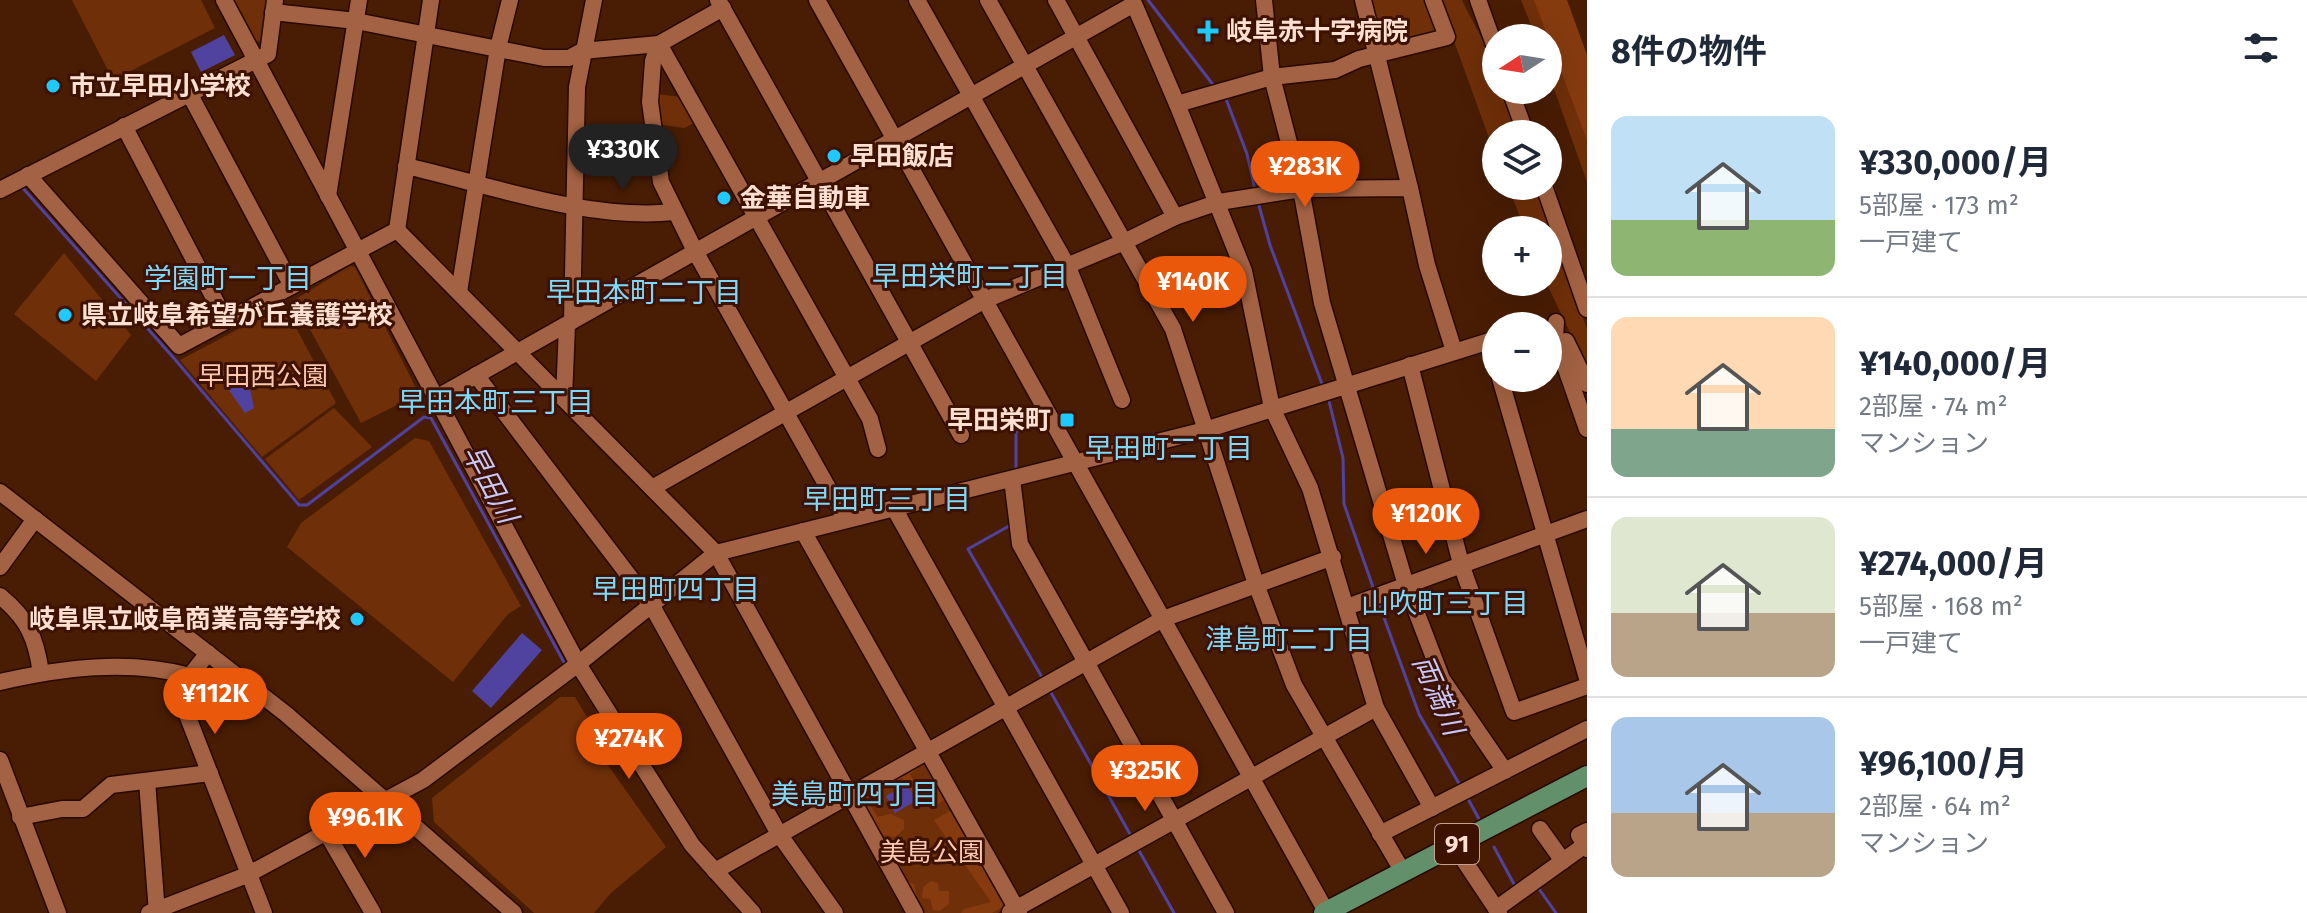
<!DOCTYPE html>
<html lang="ja">
<head>
<meta charset="utf-8">
<style>
	:root { --surface:#fff; --page:#f2f2f3; --text:#1f2937; --muted:#747a83; --line:#e0e1e3; --accent:#ea580c }
	body { margin:0; font-family:"Fira Sans","Noto Sans JP",sans-serif; background:var(--page); color:var(--text); height:100vh; display:flex; flex-direction:column; font-size:30px; white-space:nowrap }
	* { box-sizing:border-box; margin:0 }
	p { font-size:26px; color:var(--muted) }
	.icon { flex:none; width:44px; height:44px; fill:none; stroke:currentColor; stroke-width:2; stroke-linecap:round; stroke-linejoin:round }
	.map { position:relative; flex:1; overflow:hidden }
	.side { display:flex; flex-direction:column; background:var(--surface); width:720px }
	.side>* { flex:none }
	.needle { width:52px; rotate:258deg }
	.fabs { position:absolute; left:1482px; top:24px; display:grid; gap:16px }
	.fabs a { display:grid; place-items:center; width:80px; height:80px; border-radius:50%; background:var(--surface); box-shadow:0 8px 32px #0002; font-size:40px }
	.price { position:absolute; translate:-50% -68px; padding:0 18px; border-radius:28px; background:var(--accent); color:#fff; font-size:26px; line-height:52px; filter:drop-shadow(0 2px 4px #0008) }
	.price::after { content:''; position:absolute; left:50%; top:48px; width:24px; height:18px; margin-left:-12px; background:inherit; clip-path:polygon(0 0,100% 0,50% 100%) }
	.price.active { background:#222; color:#fff }
	ul { padding:0; list-style:none }
	li { display:flex; align-items:center; gap:24px; height:200px; padding:0 24px }
	li+li { border-top:2px solid var(--line) }
	li span { display:grid; place-items:center; flex:none; width:224px; height:160px; border-radius:16px; color:#555 }
	li>.icon { margin-inline-start:auto }
	span .icon { width:96px; height:96px; fill:#fffc; stroke-width:1 }
	li b { font-size:34px }
	h2 { display:flex; justify-content:space-between; align-items:center; height:96px; padding:0 24px; font-size:34px }
	main { display:flex; flex:1; min-height:0 }
	.map>svg:first-child { display:block }
</style>
</head>
<body>
<main>
<div class="map">
<svg width="1587" height="913" viewBox="0 0 1587 913">
	<rect width="100%" height="100%" fill="#491d04"/>
	<g fill="#6f2f09">
		<polygon points="72,0 201,0 215,28 113,80"/>
		<polygon points="233,0 266,0 261,41 254,41"/>
		<polygon points="1367,0 1428,0 1438,33 1382,47"/>
		<path d="M 1439,0 L 1462,0 C 1476,31 1496,55 1496,90 L 1503,90 L 1518,134 L 1496,134 L 1496,157 Z"/>
		<polygon points="1521,0 1545,0 1587,118 1587,182 1548,72 1548,38 1536,38"/>
		<polygon points="655,94 682,97 696,122 684,128 656,124"/>
		<polygon points="1508,186 1537,186 1587,329 1587,368 1546,282 1548,230 1525,230"/>
		<polygon points="64,253 131,335 96,381 14,314"/>
		<polygon points="350,266 355,267 419,394 361,423 294,300"/>
		<polygon points="284,305 336,403 262,457 180,360"/>
		<polygon points="334,408 372,447 299,500 265,459"/>
		<polygon points="415,438 429,441 521,606 508,614 453,682 287,547 301,523"/>
		<polygon points="560,697 575,697 591,724 590,740 666,847 611,893 594,913 534,913 434,822 432,798"/>
		<polygon points="923,759 1008,903 998,913 920,913 858,796"/>
	</g>
	<g fill="#863b0f">
		<polygon points="1534,0 1567,0 1587,55 1587,140"/>
		<polygon points="923,759 926,762 910,774 921,795 938,786 944,800 935,806 932,801 917,808 902,778 866,799 878,817 890,814 904,820 904,829 895,837 881,835 885,844 899,848 901,871 908,882 914,884 919,907 857,797"/>
		<polygon points="950,811 1004,906 992,913 961,913 964,909 991,902 934,820"/>
		<polygon points="931,881 938,883 939,891 949,891 949,904 940,911 933,910 930,899 922,898 923,887"/>
	</g>
	<g fill="#50429f">
		<polygon points="224,35 235,55 201,72 191,52"/>
		<polygon points="248,365 256,381 250,389 254,408 245,413 216,372"/>
		<polygon points="522,633 542,650 491,708 472,691"/>
		<polygon points="907,784 916,801 895,813 886,796"/>
	</g>
	<g fill="none" stroke-linecap="round" stroke-linejoin="round">
		<g stroke="#50429f" stroke-width="3">
			<polyline points="1148,0 1214,86"/>
			<polyline points="1226,99 1247,154 1255,190"/>
			<polyline points="21,186 172,356 299,505 307,505 424,417 431,418 566,666"/>
			<polyline points="1258,202 1270,245 1322,384"/>
			<polyline points="1328,397 1343,458 1344,504 1374,590"/>
			<polyline points="1016,472 1016,432 1036,422"/>
			<polyline points="1009,526 968,549 1043,679"/>
			<polyline points="1378,601 1419,714 1461,787"/>
			<polyline points="1049,689 1131,836"/>
			<polyline points="1467,797 1479,819"/>
			<polyline points="1137,847 1174,913"/>
			<polyline points="1494,847 1515,886"/>
			<polyline points="1537,886 1556,913"/>
		</g>
		<defs>
			<g id="minor">
				<polyline points="224,0 578,664 692,845 753,913"/>
				<polyline points="718,0 961,435"/>
				<polyline points="817,0 1327,913"/>
				<polyline points="917,0 1068,267 1122,400"/>
				<polyline points="988,0 1173,329 1256,584 1294,685 1403,872"/>
				<polyline points="1056,0 1175,217"/>
				<polyline points="1264,0 1272,77 1301,189 1322,303 1406,585 1442,679 1505,771"/>
				<polyline points="1363,0 1410,188"/>
				<polyline points="1478,0 1496,50"/>
				<polyline points="273,12 356,21 544,58 569,58 582,51 659,44 723,8"/>
				<polyline points="659,44 653,61 650,102 661,182 695,251 845,518"/>
				<polyline points="659,44 870,419 878,449"/>
				<polyline points="1510,90 1526,134"/>
				<polyline points="189,93 292,286"/>
				<polyline points="1177,104 1244,271 1272,408 1310,488 1376,708 1432,808"/>
				<polyline points="124,126 226,321"/>
				<path d="M 406,166 C 489,185 589,221 674,212"/>
				<polyline points="28,175 179,346 397,230"/>
				<polyline points="1544,186 1587,309"/>
				<polyline points="0,190 268,54 275,0"/>
				<polyline points="328,196 359,0"/>
				<polyline points="397,230 716,553 915,913"/>
				<polyline points="397,230 431,0"/>
				<polyline points="459,292 498,48 510,0"/>
				<polyline points="572,321 577,87 594,0"/>
				<polyline points="1556,322 1555,337 1587,429"/>
				<polyline points="1489,341 1496,366"/>
				<polyline points="1566,341 1587,384"/>
				<polyline points="1410,365 1461,564 1514,712 1587,686"/>
				<polyline points="476,375 652,606 779,834 835,913"/>
				<polyline points="1500,378 1587,678"/>
				<polyline points="436,398 1134,4 1177,104 1272,77 1335,70 1359,59 1447,37 1433,0"/>
				<polyline points="564,399 567,325"/>
				<polyline points="1012,479 1020,544 1226,913"/>
				<polyline points="652,488 985,300 1124,242 1175,217 1219,202 1301,189 1410,188 1427,265 1454,351"/>
				<polyline points="0,492 286,714 514,913"/>
				<polyline points="894,508 1121,913"/>
				<polyline points="803,531 1019,913"/>
				<polyline points="0,567 35,519"/>
				<path d="M 0,596 C 28,619 36,638 41,673"/>
				<polyline points="1347,607 1587,519"/>
				<polyline points="208,653 190,676 186,712 264,913"/>
				<path d="M 0,682 C 61,668 128,659 190,676"/>
				<polyline points="0,760 58,913"/>
				<polyline points="147,781 157,913"/>
				<polyline points="20,817 62,809 83,809 111,785 210,773"/>
				<polyline points="1540,829 1563,861"/>
				<polyline points="1587,831 1579,835 1587,849"/>
				<polyline points="326,832 373,913"/>
				<polyline points="1380,834 1587,729"/>
				<polyline points="1459,853 1499,913"/>
				<polyline points="715,871 1163,619 1333,557"/>
				<polyline points="1496,909 1585,845"/>
				<polyline points="1010,912 1376,708"/>
				<polyline points="149,913 247,875 423,780 578,664 716,553 1205,430 1496,339"/>
			</g>
			<polyline id="major" points="1324,913 1587,776"/>
		</defs>
		<use href="#minor" stroke="#280900" stroke-width="19"/>
		<use href="#major" stroke="#280900" stroke-width="23"/>
		<use href="#minor" stroke="#a36243" stroke-width="16"/>
		<use href="#major" stroke="#62906b" stroke-width="20"/>
	</g>
	<g fill="#20c9fd" stroke="#3e1200" stroke-width="3">
		<path d="M1204 19h8v8h8v8h-8v8h-8v-8h-8v-8h8z"/>
		<circle cx="53" cy="86" r="8"/>
		<circle cx="834" cy="156" r="8"/>
		<circle cx="724" cy="198" r="8"/>
		<circle cx="65" cy="315" r="8"/>
		<rect x="1059" y="412" width="16" height="16" rx="4"/>
		<circle cx="357" cy="619" r="8"/>
	</g>
	<g text-anchor="middle" dominant-baseline="central" stroke-width="6" stroke-linejoin="round" paint-order="stroke">
		<rect fill="#3e1200" stroke="#c4a293" stroke-width="2" x="1435" y="824" width="44" height="40" rx="6"/>
		<g font-size="24" font-weight="bold" fill="#fee0d2">
			<text x="1457" y="844">91</text>
		</g>
		<g font-size="26" font-weight="bold" fill="#fee0d2" stroke="#3e1200" text-anchor="start">
			<text x="1226" y="31">岐阜赤十字病院</text>
			<text x="69" y="86">市立早田小学校</text>
			<text x="850" y="156">早田飯店</text>
			<text x="740" y="198">金華自動車</text>
			<text x="81" y="315">県立岐阜希望が丘養護学校</text>
			<text x="1051" y="420" text-anchor="end">早田栄町</text>
			<text x="341" y="619" text-anchor="end">岐阜県立岐阜商業高等学校</text>
		</g>
		<g font-size="26" fill="#fec8b0" stroke="#3e1200">
			<text x="263" y="376">早田西公園</text>
			<text x="932" y="852">美島公園</text>
		</g>
		<g font-size="28" fill="#7ed8fc" stroke="#3e1200">
			<text x="970" y="276">早田栄町二丁目</text>
			<text x="228" y="278">学園町一丁目</text>
			<text x="644" y="292">早田本町二丁目</text>
			<text x="496" y="402">早田本町三丁目</text>
			<text x="1169" y="448">早田町二丁目</text>
			<text x="887" y="499">早田町三丁目</text>
			<text x="676" y="589">早田町四丁目</text>
			<text x="1445" y="603">山吹町三丁目</text>
			<text x="1289" y="639">津島町二丁目</text>
			<text x="855" y="794">美島町四丁目</text>
		</g>
		<g font-size="28" font-style="italic" fill="#c9c8fb" stroke="#3e1200">
			<text transform="translate(490 484) rotate(62)">早田川</text>
			<text transform="translate(1438 695) rotate(66)">両満川</text>
		</g>
	</g>
</svg>
<div class="fabs">
<a><svg class="needle" viewBox="-14 -14 28 28"><path d="M0-13l5 13h-10z" fill="#e53935"/><path d="M0 13l5-13h-10z" fill="#747a83"/></svg></a>
<a><svg class="icon" aria-label="layers" viewBox="0 0 24 24"><path d="M12 4l9 5-9 5-9-5zM3 14l9 5 9-5"/></svg></a>
<a>+</a>
<a>−</a>
</div>
<b class="price active" style="left:623px;top:192px">¥330K</b>
<b class="price" style="left:1305px;top:209px">¥283K</b>
<b class="price" style="left:1193px;top:324px">¥140K</b>
<b class="price" style="left:1426px;top:556px">¥120K</b>
<b class="price" style="left:215px;top:736px">¥112K</b>
<b class="price" style="left:629px;top:781px">¥274K</b>
<b class="price" style="left:1145px;top:813px">¥325K</b>
<b class="price" style="left:365px;top:860px">¥96.1K</b>
</div>
<section class="side">
<h2>8件の物件<svg class="icon" aria-label="filters" viewBox="0 0 24 24"><path d="M4 7h16M4 17h16"/><circle cx="9" cy="7" r="2"/><circle cx="15" cy="17" r="2"/></svg></h2>
<ul>
<li><span style="background:linear-gradient(#bfe0f5 65%,#8fb573 0)"><svg class="icon" aria-label="home" viewBox="0 0 24 24"><path d="M3 11l9-7 9 7M6 9v11h12V9"/></svg></span><div><b>¥330,000/月</b><p>5部屋 · 173 m²</p><p>一戸建て</p></div></li>
<li><span style="background:linear-gradient(#ffd9b3 70%,#7fa58c 0)"><svg class="icon" aria-label="home" viewBox="0 0 24 24"><path d="M3 11l9-7 9 7M6 9v11h12V9"/></svg></span><div><b>¥140,000/月</b><p>2部屋 · 74 m²</p><p>マンション</p></div></li>
<li><span style="background:linear-gradient(#dfe7d0 60%,#b9a48a 0)"><svg class="icon" aria-label="home" viewBox="0 0 24 24"><path d="M3 11l9-7 9 7M6 9v11h12V9"/></svg></span><div><b>¥274,000/月</b><p>5部屋 · 168 m²</p><p>一戸建て</p></div></li>
<li><span style="background:linear-gradient(#a9c7e8 60%,#b9a48a 0)"><svg class="icon" aria-label="home" viewBox="0 0 24 24"><path d="M3 11l9-7 9 7M6 9v11h12V9"/></svg></span><div><b>¥96,100/月</b><p>2部屋 · 64 m²</p><p>マンション</p></div></li>
</ul>
</section>
</main>
</body>
</html>
